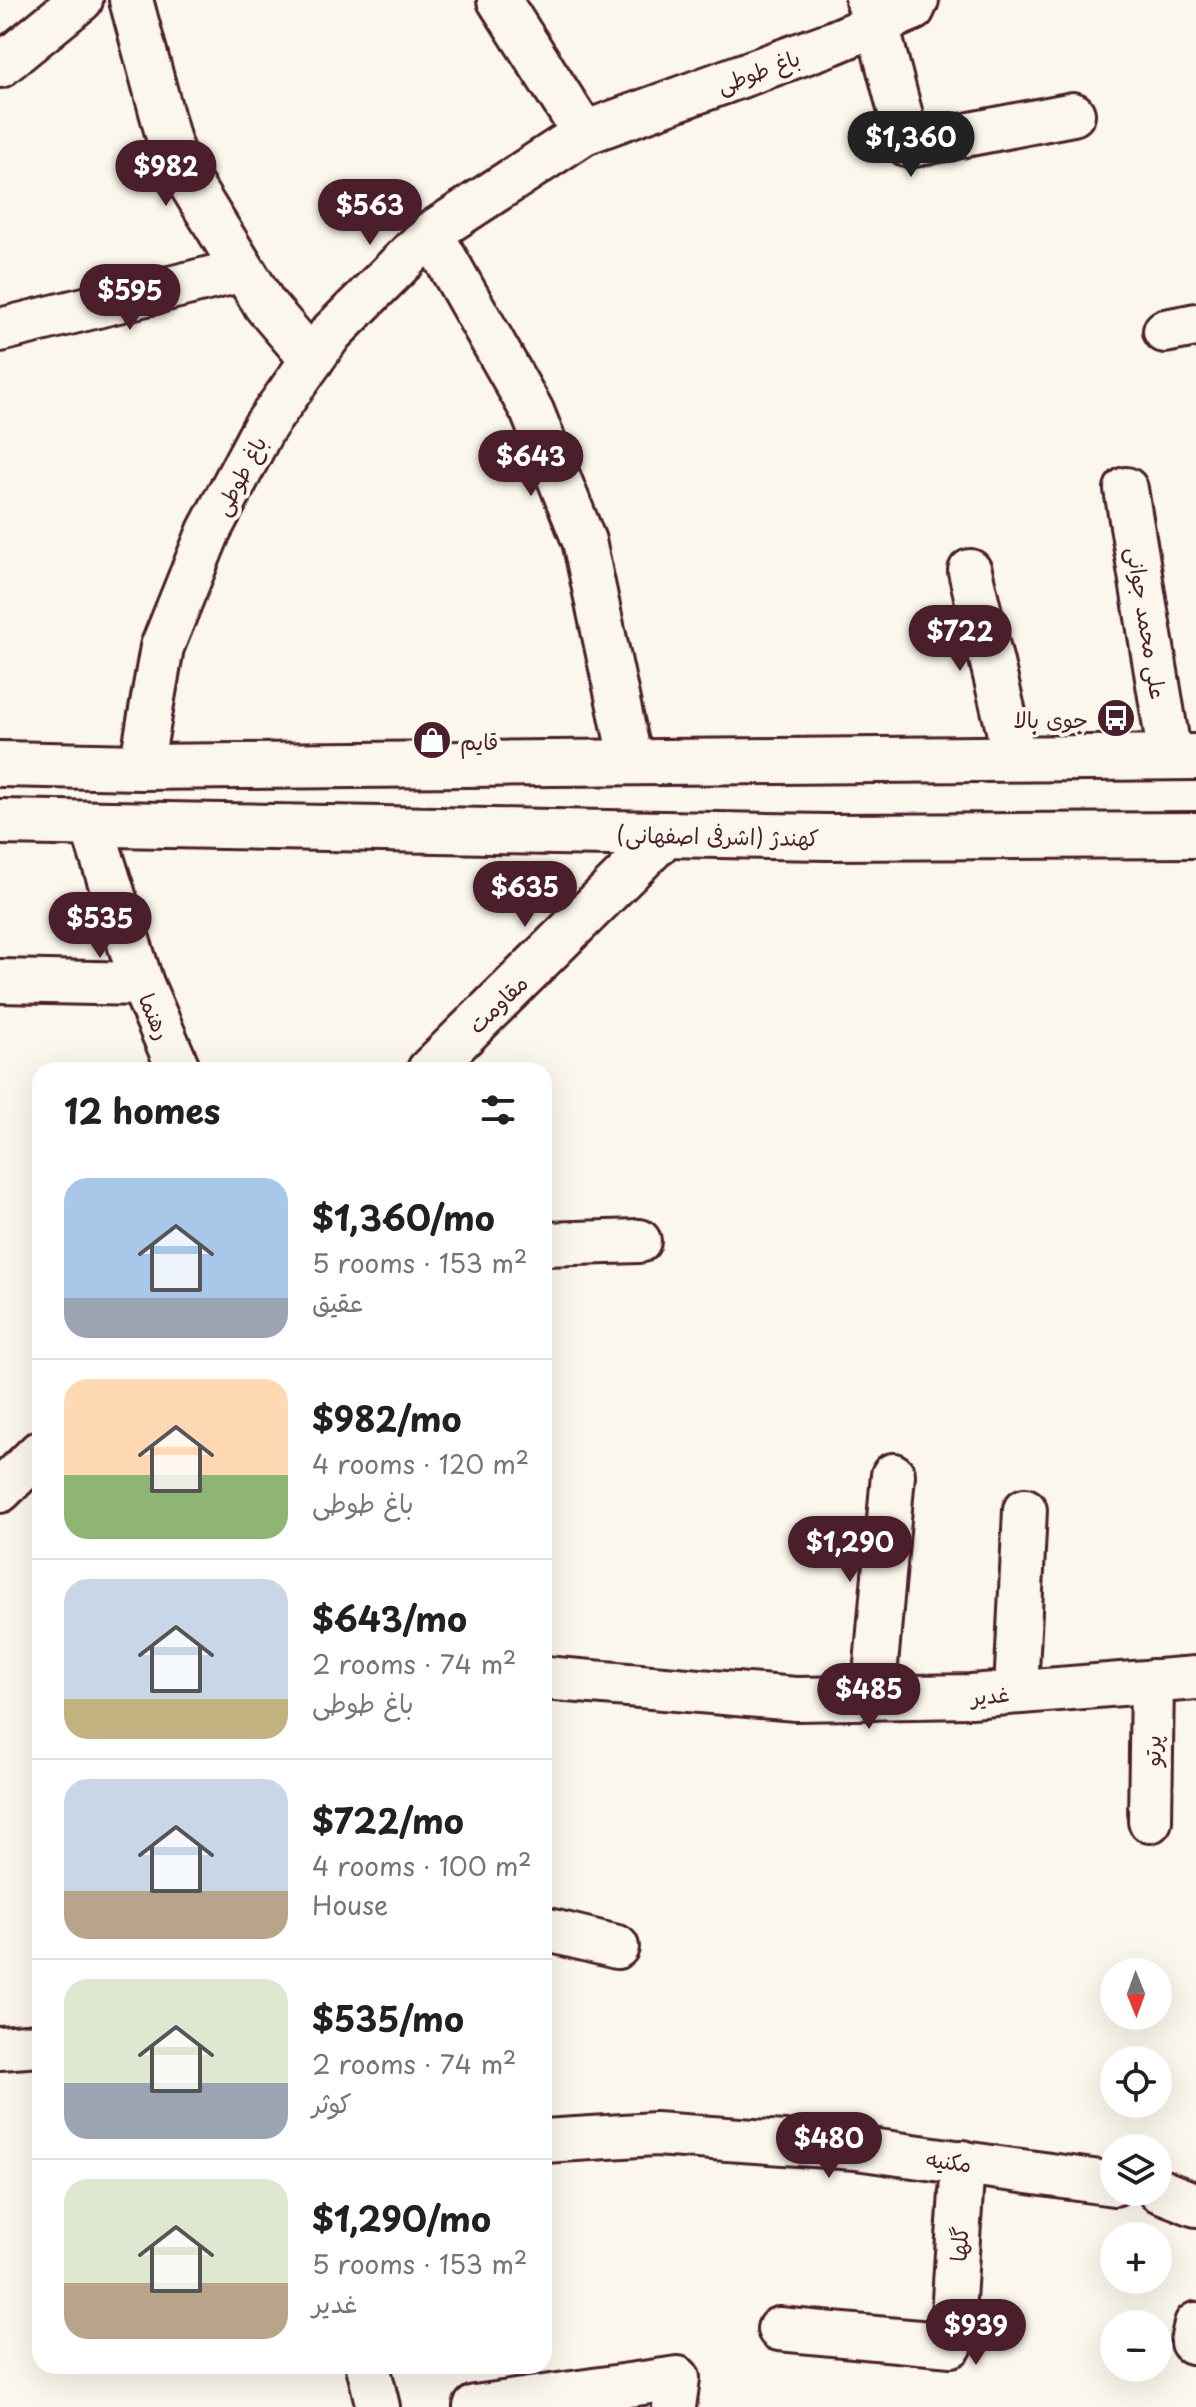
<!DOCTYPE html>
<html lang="en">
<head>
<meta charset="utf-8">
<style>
	:root { --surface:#fff; --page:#f6f6f6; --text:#202124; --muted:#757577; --line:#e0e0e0; --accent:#4a1f2b }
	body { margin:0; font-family:"Playpen Sans","Playpen Sans Arabic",sans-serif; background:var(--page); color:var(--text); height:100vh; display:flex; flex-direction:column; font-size:30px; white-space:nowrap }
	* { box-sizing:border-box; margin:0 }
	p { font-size:26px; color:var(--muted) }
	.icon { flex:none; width:44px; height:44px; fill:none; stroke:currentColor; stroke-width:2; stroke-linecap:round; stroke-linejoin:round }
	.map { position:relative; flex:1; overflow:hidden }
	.sheet { position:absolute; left:32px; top:1062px; width:520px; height:1312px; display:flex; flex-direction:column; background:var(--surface); border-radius:24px; box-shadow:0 8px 32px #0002 }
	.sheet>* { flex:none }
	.needle { width:52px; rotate:179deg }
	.controls { position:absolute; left:1100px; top:1958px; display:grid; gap:16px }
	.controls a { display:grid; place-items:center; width:72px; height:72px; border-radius:50%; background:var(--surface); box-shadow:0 8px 32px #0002; font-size:40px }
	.price { position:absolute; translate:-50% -68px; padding:0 18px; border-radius:28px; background:var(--accent); color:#fff; font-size:26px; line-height:52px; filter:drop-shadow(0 2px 4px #0008) }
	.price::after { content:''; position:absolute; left:50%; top:48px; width:24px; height:18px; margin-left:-12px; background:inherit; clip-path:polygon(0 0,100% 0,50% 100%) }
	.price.active { background:#222; color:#fff }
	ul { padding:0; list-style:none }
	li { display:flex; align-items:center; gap:24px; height:200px; padding:0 32px }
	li+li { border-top:2px solid var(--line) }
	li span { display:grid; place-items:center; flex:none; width:224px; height:160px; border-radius:24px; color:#555 }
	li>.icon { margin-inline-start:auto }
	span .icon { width:96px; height:96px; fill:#fffc; stroke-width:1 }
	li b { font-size:34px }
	h2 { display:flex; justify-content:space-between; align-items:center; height:96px; padding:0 32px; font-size:34px }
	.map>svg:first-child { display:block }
</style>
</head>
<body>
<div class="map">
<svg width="1196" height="2407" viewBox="0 0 1196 2407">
	<rect width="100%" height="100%" fill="#fbf7ec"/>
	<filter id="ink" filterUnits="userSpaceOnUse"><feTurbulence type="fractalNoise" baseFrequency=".0125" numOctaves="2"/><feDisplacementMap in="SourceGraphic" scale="16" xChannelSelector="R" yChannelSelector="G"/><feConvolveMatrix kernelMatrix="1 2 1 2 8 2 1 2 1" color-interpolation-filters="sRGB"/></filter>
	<g filter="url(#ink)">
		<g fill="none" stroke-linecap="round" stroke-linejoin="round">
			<defs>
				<g id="minor">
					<polyline points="131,0 173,156 265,305 312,360"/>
					<polyline points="499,0 584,133"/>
					<polyline points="867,0 877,24 909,146 1073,114"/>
					<polyline points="0,66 81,0"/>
					<polyline points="431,233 532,411 584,541 631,762"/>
					<polyline points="0,330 243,270"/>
					<polyline points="1165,331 1196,325"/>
					<polyline points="1126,489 1170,757"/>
					<polyline points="970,571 1015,759"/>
					<polyline points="141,767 162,647 209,531 263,429 331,333 431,233 584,133 832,43 913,9 917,0"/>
					<polyline points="91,823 142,984 179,1070"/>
					<polyline points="0,981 142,984"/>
					<polyline points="429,1070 667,834"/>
					<polyline points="544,1244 639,1241"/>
					<polyline points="0,1491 40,1452"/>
					<polyline points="544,1678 796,1699 971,1696 1196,1678"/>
					<polyline points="1016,1691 1025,1510"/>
					<polyline points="873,1698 893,1475"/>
					<polyline points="1150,1821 1152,1681"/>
					<polyline points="544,1929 617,1947"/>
					<polyline points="0,2048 40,2045"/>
					<polyline points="544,2141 655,2134 856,2148 1114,2184"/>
					<polyline points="1158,2190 1196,2205"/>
					<polyline points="779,2329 951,2345 963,2162"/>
					<polyline points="1192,2342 1196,2324"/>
					<polyline points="368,2366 378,2407"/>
					<polyline points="475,2407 678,2378 674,2407"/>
				</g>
				<g id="major">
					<polyline points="0,764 141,767 1196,757"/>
					<polyline points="0,822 827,837 1196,835"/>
				</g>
			</defs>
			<use href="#minor" stroke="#4a1f2b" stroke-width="48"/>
			<use href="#major" stroke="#4a1f2b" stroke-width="50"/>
			<use href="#minor" stroke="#fbf7ec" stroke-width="42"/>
			<use href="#major" stroke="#fbf7ec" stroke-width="44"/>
		</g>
	</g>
	<defs>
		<symbol id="bus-disc" viewBox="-11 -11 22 22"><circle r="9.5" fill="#4a1f2b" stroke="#fbf7ec"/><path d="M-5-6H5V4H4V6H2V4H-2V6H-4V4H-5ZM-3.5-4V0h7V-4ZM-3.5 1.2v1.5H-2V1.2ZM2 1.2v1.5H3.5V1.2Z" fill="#fff"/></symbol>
		<symbol id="shop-disc" viewBox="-11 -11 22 22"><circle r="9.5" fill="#4a1f2b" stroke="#fbf7ec"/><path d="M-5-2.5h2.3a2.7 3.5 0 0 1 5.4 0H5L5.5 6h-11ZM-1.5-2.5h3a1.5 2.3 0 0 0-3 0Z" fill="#fff"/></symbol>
	</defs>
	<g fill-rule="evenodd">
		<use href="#bus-disc" x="1094" y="696" width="44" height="44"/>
		<use href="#shop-disc" x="410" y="718" width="44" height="44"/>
	</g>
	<g text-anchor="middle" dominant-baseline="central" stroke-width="8" stroke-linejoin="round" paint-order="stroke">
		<g font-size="22" fill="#4a1f2b" stroke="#fbf7ec">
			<text transform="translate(758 70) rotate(-20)">باغ طوطی</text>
			<text transform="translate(239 475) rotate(-62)">باغ طوطی</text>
			<text transform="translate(1148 623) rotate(81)">علی محمد جوانی</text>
			<text transform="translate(718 835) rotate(1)">کهندژ (اشرفی اصفهانی)</text>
			<text transform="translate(497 1003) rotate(-44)">مقاومت</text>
			<text transform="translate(156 1016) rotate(67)">رهنما</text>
			<text transform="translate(990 1694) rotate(-5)">غدیر</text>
			<text transform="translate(1151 1751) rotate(-89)">پرتو</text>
			<text transform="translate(949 2160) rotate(7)">مکنیه</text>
			<text transform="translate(958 2244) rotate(-86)">گلها</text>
		</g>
		<g font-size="22" fill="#4a1f2b" stroke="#fbf7ec" text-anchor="end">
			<text x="1088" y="718">جوی بالا</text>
			<text x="460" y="740" text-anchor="start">قایم</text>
		</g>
	</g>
</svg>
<div class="controls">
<a><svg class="needle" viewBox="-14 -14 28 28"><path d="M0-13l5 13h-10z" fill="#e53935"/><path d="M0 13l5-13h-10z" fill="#757577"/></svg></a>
<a><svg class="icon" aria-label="locate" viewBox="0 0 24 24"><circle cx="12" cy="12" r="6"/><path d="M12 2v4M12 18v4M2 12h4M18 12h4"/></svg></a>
<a><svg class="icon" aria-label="layers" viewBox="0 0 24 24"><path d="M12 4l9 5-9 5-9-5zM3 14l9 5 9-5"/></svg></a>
<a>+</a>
<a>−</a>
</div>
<b class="price active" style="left:911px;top:179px">$1,360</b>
<b class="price" style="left:166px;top:208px">$982</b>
<b class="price" style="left:370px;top:247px">$563</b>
<b class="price" style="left:130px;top:332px">$595</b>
<b class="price" style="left:531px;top:498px">$643</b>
<b class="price" style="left:960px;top:673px">$722</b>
<b class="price" style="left:525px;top:929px">$635</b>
<b class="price" style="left:100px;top:960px">$535</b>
<b class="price" style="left:850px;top:1584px">$1,290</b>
<b class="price" style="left:869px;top:1731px">$485</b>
<b class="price" style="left:829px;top:2180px">$480</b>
<b class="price" style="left:976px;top:2367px">$939</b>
<section class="sheet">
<h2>12 homes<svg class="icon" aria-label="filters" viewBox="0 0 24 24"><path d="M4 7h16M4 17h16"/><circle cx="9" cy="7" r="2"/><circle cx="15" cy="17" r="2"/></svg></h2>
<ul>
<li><span style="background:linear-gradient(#a9c7e8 75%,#9aa5b1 0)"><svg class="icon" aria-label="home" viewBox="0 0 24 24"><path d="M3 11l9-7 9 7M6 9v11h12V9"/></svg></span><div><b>$1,360/mo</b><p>5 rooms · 153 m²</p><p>عقیق</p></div></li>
<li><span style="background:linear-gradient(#ffd9b3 60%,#8fb573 0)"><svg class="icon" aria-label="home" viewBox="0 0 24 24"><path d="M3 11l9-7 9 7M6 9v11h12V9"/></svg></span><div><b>$982/mo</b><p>4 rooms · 120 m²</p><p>باغ طوطی</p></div></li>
<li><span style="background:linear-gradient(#c9d6e8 75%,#c2b280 0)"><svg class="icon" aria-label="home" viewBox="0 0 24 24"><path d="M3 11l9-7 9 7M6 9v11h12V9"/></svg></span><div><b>$643/mo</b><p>2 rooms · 74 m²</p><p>باغ طوطی</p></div></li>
<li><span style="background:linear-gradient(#c9d6e8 70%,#b9a48a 0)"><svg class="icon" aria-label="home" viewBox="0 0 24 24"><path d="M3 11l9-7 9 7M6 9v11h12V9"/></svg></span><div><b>$722/mo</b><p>4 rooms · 100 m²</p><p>House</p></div></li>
<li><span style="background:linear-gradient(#dfe7d0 65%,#9aa5b1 0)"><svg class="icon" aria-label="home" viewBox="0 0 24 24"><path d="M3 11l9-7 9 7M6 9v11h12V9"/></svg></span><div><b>$535/mo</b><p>2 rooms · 74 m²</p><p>کوثر</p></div></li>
<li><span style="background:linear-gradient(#dfe7d0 65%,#b9a48a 0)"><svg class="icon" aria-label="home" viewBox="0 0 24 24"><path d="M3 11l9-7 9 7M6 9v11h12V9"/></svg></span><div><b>$1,290/mo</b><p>5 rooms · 153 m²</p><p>غدیر</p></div></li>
</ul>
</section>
</div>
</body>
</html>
